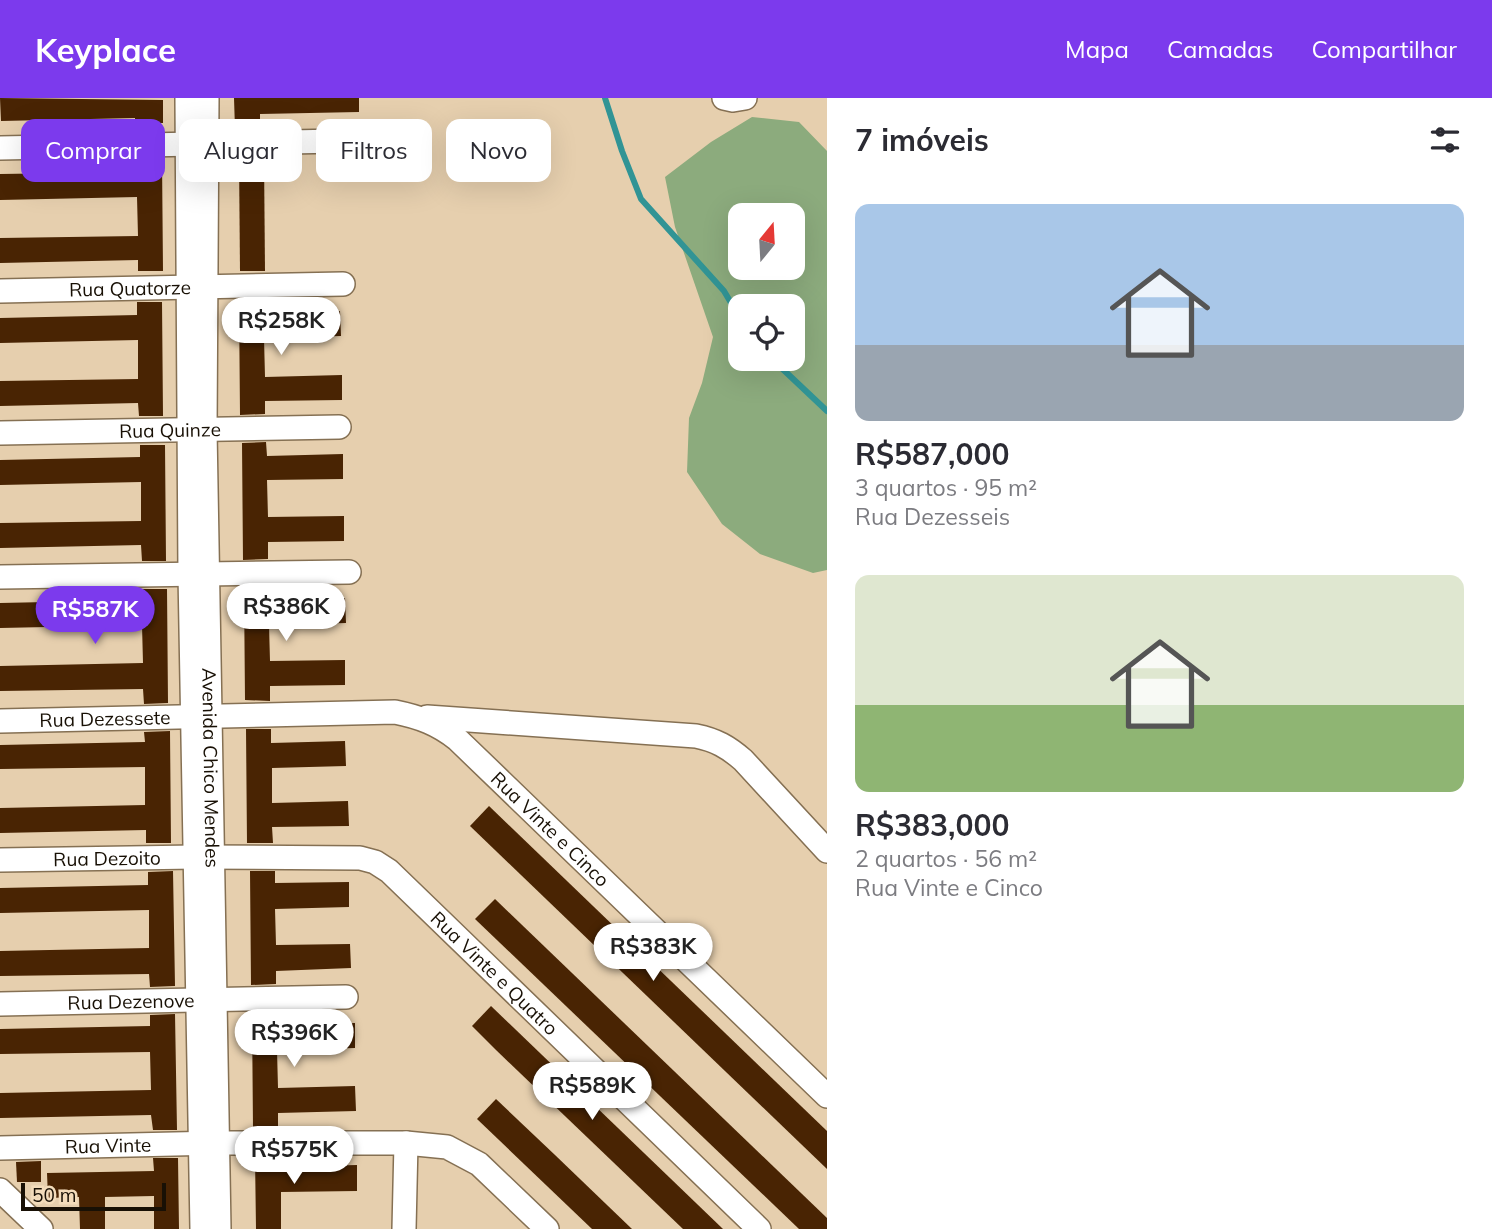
<!DOCTYPE html>
<html lang="pt">
<head>
<meta charset="utf-8">
<style>
	:root { --surface:#fff; --page:#f7f7f7; --text:#2b2b33; --muted:#7c7c81; --accent:#7c3aed }
	body { margin:0; font-family:Mulish,sans-serif; background:var(--page); color:var(--text); height:100vh; display:flex; flex-direction:column; font-size:26px; white-space:nowrap }
	* { box-sizing:border-box; margin:0 }
	p { font-size:23px; color:var(--muted) }
	.icon { flex:none; width:38px; height:38px; fill:none; stroke:currentColor; stroke-width:2; stroke-linecap:round; stroke-linejoin:round }
	.map { position:relative; flex:1; overflow:hidden }
	.details { display:flex; flex-direction:column; background:var(--surface); width:665px }
	.details>* { flex:none }
	.guide { position:absolute; left:21px; top:21px; width:665px; height:63px; display:flex; gap:14px }
	.needle { width:46px; rotate:18deg }
	.fabs { position:absolute; left:728px; top:105px; display:grid; gap:14px }
	.fabs a { display:grid; place-items:center; width:77px; height:77px; border-radius:14px; background:var(--surface); box-shadow:0 7px 28px #0002; font-size:35px }
	.scale { position:absolute; left:21px; bottom:18px; width:145px; box-sizing:border-box; padding-left:7px; border:4px solid #181005; border-top:0; font-size:19px; line-height:24px; white-space:nowrap; color:#181005; -webkit-text-stroke:5px #f3dcbb; paint-order:stroke }
	.price { position:absolute; translate:-50% -60px; padding:0 16px; border-radius:24px; background:#fff; color:#222; font-size:23px; line-height:46px; filter:drop-shadow(0 2px 4px #0008) }
	.price::after { content:''; position:absolute; left:50%; top:42px; width:21px; height:16px; margin-left:-10px; background:inherit; clip-path:polygon(0 0,100% 0,50% 100%) }
	.price.on { background:var(--accent); color:#fff }
	ul { padding:0; list-style:none }
	li { display:grid; align-content:center; gap:14px; height:371px; padding:0 28px }
	li span { display:grid; place-items:center; height:217px; border-radius:14px; color:#555 }
	li>.icon { margin-inline-start:auto }
	span .icon { width:126px; height:126px; fill:#fffc; stroke-width:1 }
	li b { font-size:30px }
	h2 { display:flex; justify-content:space-between; align-items:center; height:84px; padding:0 28px; font-size:30px }
	.pill { padding:0 24px; border-radius:14px; background:var(--surface); box-shadow:0 7px 28px #0002; font-size:24px; line-height:63px }
	.pill.on { background:var(--accent); color:#fff }
	header { display:flex; align-items:center; gap:42px; box-sizing:border-box; height:98px; padding:0 35px; background:var(--accent); color:#fff }
	header strong { font-size:33px }
	nav { display:flex; gap:38px; margin-inline-start:auto; font-size:24px }
	main { display:flex; flex:1; min-height:0 }
	.map>svg:first-child { display:block }
</style>
</head>
<body>
<header>
<strong>Keyplace</strong>
<nav><a>Mapa</a><a>Camadas</a><a>Compartilhar</a></nav>
</header>
<main>
<div class="map">
<svg width="827" height="1131" viewBox="0 0 827 1131">
	<rect width="100%" height="100%" fill="#e6cfae"/>
	<path fill="#8cab7d" fill-rule="evenodd" d="M 752,19 L 799,24 L 827,53 L 827,472 L 813,475 L 760,456 L 722,426 L 687,374 L 689,320 L 702,285 L 713,239 L 675,129 L 665,79 L 711,44 ZM 740,117 L 793,117 L 793,170 L 740,170 ZM 740,208 L 793,208 L 793,261 L 740,261 Z"/>
	<g fill="none" stroke-linecap="round" stroke-linejoin="round">
		<g stroke="#319495" stroke-width="6">
			<polyline points="605,0 622,53 641,101 724,193 740,220"/>
			<polyline points="772,261 827,313"/>
		</g>
	</g>
	<g fill="#492403">
		<polygon points="0,0 163,2 163,25 135,25 135,20 1,23"/>
		<polygon points="234,0 359,0 359,14 260,16 260,31 235,31"/>
		<polygon points="239,59 264,59 265,173 240,173"/>
		<polygon points="137,61 162,61 163,173 138,173 138,162 0,165 0,140 138,138 137,99 0,102 0,76 137,74"/>
		<polygon points="264,202 264,215 340,213 341,238 264,240 265,279 342,277 342,302 265,303 265,316 240,317 239,203"/>
		<polygon points="137,204 162,204 163,318 139,318 138,305 0,308 0,283 138,281 138,242 0,245 0,220 137,217"/>
		<polygon points="266,344 267,358 343,356 343,381 267,382 268,419 344,418 344,443 268,444 268,461 243,462 242,345"/>
		<polygon points="140,347 165,347 166,463 142,463 141,447 0,450 0,425 141,423 141,384 0,387 0,362 140,359"/>
		<polygon points="269,489 269,501 345,500 346,525 269,527 270,563 345,562 345,587 270,588 270,603 245,602 244,490"/>
		<polygon points="142,491 167,491 168,605 144,606 143,591 0,593 0,568 143,565 142,527 0,530 0,505 142,502"/>
		<polygon points="246,631 271,631 271,645 345,643 346,668 272,670 272,705 348,703 349,728 272,729 273,745 247,745"/>
		<polygon points="170,633 171,745 146,745 146,732 0,735 0,710 145,707 145,669 0,671 0,647 145,644 144,634"/>
		<polygon points="489,708 827,1033 827,1071 470,728"/>
		<polygon points="173,773 175,888 150,889 149,876 0,878 0,853 149,850 149,812 0,815 0,790 148,787 148,774"/>
		<polygon points="250,773 275,773 275,785 349,784 349,809 275,811 276,847 350,846 351,870 276,873 276,886 251,887"/>
		<polygon points="495,801 827,1120 827,1131 799,1131 475,821"/>
		<polygon points="491,908 670,1080 723,1131 683,1131 496,952 472,928"/>
		<polygon points="277,914 277,927 355,925 355,950 277,952 278,990 355,988 356,1013 278,1015 278,1031 253,1030 252,915"/>
		<polygon points="175,916 177,1032 153,1032 151,1017 0,1020 0,995 151,992 150,954 0,956 0,931 150,928 150,917"/>
		<polygon points="496,1001 555,1057 632,1131 592,1131 477,1021"/>
		<polygon points="255,1059 280,1059 280,1069 357,1067 357,1093 281,1094 281,1131 256,1131"/>
		<polygon points="153,1060 178,1060 179,1131 154,1131 154,1098 105,1099 105,1131 80,1131 79,1099 48,1100 47,1075 154,1073"/>
		<polygon points="41,1063 41,1084 17,1084 16,1064"/>
	</g>
	<g fill="none" stroke-linecap="round" stroke-linejoin="round">
		<defs>
			<g id="minor">
				<polyline points="187,0 190,476 202,1131"/>
				<path id="s1" d="M 207,0 L 205,332 L 219,1131"/>
				<polyline points="724,0 733,2 745,0"/>
				<polyline points="0,50 338,43"/>
				<path id="s2" d="M 0,193 L 343,186"/>
				<path id="s3" d="M 0,335 L 339,329"/>
				<polyline points="0,479 349,474"/>
				<path d="M 427,619 L 696,638 C 716,642 728,649 743,662 L 827,753"/>
				<path id="s4" d="M 0,623 L 395,614 C 420,619 438,626 457,641 L 827,998"/>
				<path id="s5" d="M 0,762 L 195,759 L 360,760 L 375,764 L 389,773 L 759,1131"/>
				<path id="s6" d="M 0,906 L 346,899"/>
				<path id="s7" d="M 0,1050 L 218,1045 L 406,1045 L 447,1049 L 479,1066 L 547,1131"/>
				<polyline points="0,1092 41,1131"/>
				<polyline points="404,1131 406,1045"/>
			</g>
		</defs>
		<use href="#minor" stroke="#857053" stroke-width="26"/>
		<use href="#minor" stroke="#fff" stroke-width="23"/>
	</g>
	<g text-anchor="middle" dominant-baseline="central" stroke-width="7" stroke-linejoin="round" paint-order="stroke">
		<g font-size="19" fill="#181005" stroke="#f3dcbb">
			<text stroke="none"><textPath href="#s2" startOffset="130">Rua Quatorze</textPath></text>
			<text stroke="none"><textPath href="#s3" startOffset="170">Rua Quinze</textPath></text>
			<text stroke="none"><textPath href="#s4" startOffset="105">Rua Dezessete</textPath></text>
			<text stroke="none"><textPath href="#s1" startOffset="670">Avenida Chico Mendes</textPath></text>
			<text stroke="none"><textPath href="#s4" startOffset="593">Rua Vinte e Cinco</textPath></text>
			<text stroke="none"><textPath href="#s5" startOffset="107">Rua Dezoito</textPath></text>
			<text stroke="none"><textPath href="#s5" startOffset="539">Rua Vinte e Quatro</textPath></text>
			<text stroke="none"><textPath href="#s6" startOffset="131">Rua Dezenove</textPath></text>
			<text stroke="none"><textPath href="#s7" startOffset="108">Rua Vinte</textPath></text>
		</g>
	</g>
</svg>
<div class="fabs">
<a><svg class="needle" viewBox="-14 -14 28 28"><path d="M0-13l5 13h-10z" fill="#e53935"/><path d="M0 13l5-13h-10z" fill="#7c7c81"/></svg></a>
<a><svg class="icon" aria-label="locate" viewBox="0 0 24 24"><circle cx="12" cy="12" r="6"/><path d="M12 2v4M12 18v4M2 12h4M18 12h4"/></svg></a>
</div>
<div class="scale">50 m</div>
<b class="price" style="left:281px;top:259px">R$258K</b>
<b class="price" style="left:286px;top:545px">R$386K</b>
<b class="price on" style="left:95px;top:548px">R$587K</b>
<b class="price" style="left:653px;top:885px">R$383K</b>
<b class="price" style="left:294px;top:971px">R$396K</b>
<b class="price" style="left:592px;top:1024px">R$589K</b>
<b class="price" style="left:294px;top:1088px">R$575K</b>
<div class="guide">
<a class="pill on">Comprar</a>
<a class="pill">Alugar</a>
<a class="pill">Filtros</a>
<a class="pill">Novo</a>
</div>
</div>
<section class="details">
<h2>7 imóveis<svg class="icon" aria-label="filters" viewBox="0 0 24 24"><path d="M4 7h16M4 17h16"/><circle cx="9" cy="7" r="2"/><circle cx="15" cy="17" r="2"/></svg></h2>
<ul>
<li><span style="background:linear-gradient(#a9c7e8 65%,#9aa5b1 0)"><svg class="icon" aria-label="home" viewBox="0 0 24 24"><path d="M3 11l9-7 9 7M6 9v11h12V9"/></svg></span><div><b>R$587,000</b><p>3 quartos · 95 m²</p><p>Rua Dezesseis</p></div></li>
<li><span style="background:linear-gradient(#dfe7d0 60%,#8fb573 0)"><svg class="icon" aria-label="home" viewBox="0 0 24 24"><path d="M3 11l9-7 9 7M6 9v11h12V9"/></svg></span><div><b>R$383,000</b><p>2 quartos · 56 m²</p><p>Rua Vinte e Cinco</p></div></li>
</ul>
</section>
</main>
</body>
</html>
